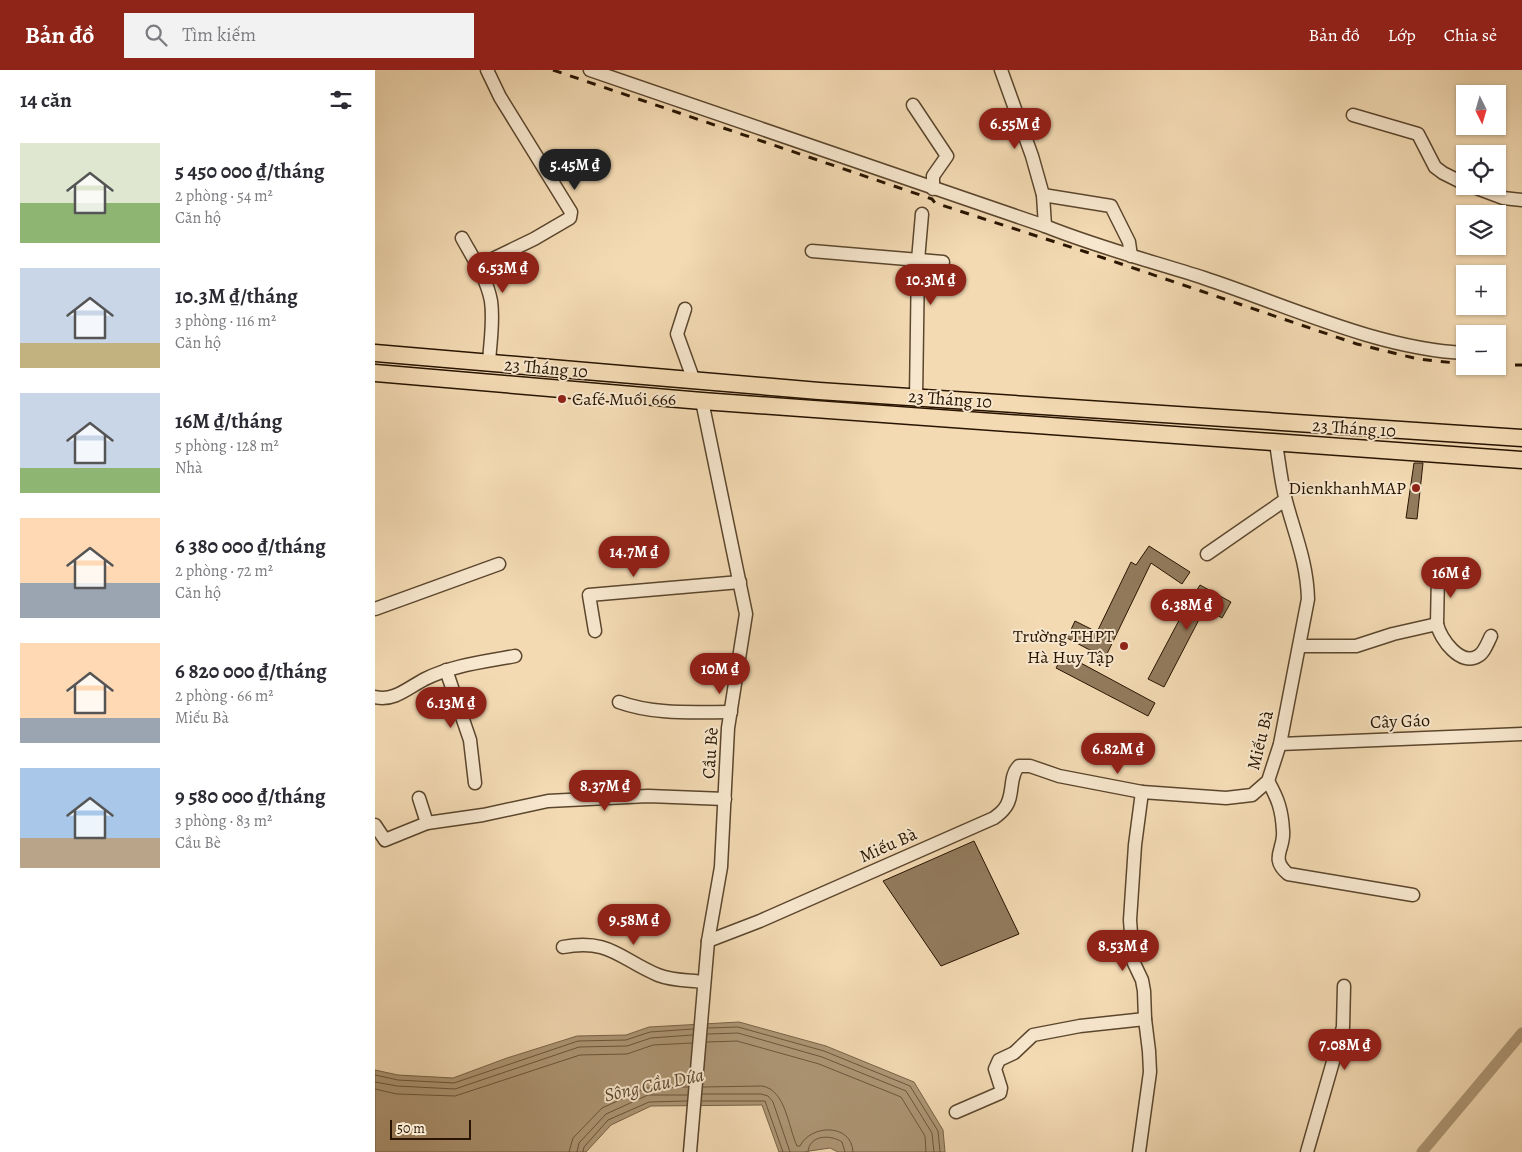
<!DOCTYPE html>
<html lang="vi">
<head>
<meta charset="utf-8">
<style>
	:root { --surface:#fff; --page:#f2f2f3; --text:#2b2b33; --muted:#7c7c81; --accent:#8f2418 }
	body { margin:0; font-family:Alegreya,serif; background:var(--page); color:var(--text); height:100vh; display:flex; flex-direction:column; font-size:19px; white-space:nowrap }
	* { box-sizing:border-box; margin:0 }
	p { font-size:16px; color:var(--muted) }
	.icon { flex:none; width:28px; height:28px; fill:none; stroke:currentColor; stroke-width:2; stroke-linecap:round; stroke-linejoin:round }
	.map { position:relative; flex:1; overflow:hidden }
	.details { display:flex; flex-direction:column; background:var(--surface); width:375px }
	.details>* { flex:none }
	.needle { width:32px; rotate:175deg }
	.buttons { position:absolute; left:1081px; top:15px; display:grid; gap:10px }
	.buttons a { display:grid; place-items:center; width:50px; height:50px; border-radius:0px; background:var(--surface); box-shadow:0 1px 4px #0004; font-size:25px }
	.scale { position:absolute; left:15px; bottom:12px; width:81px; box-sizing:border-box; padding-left:5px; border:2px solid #281400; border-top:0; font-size:14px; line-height:18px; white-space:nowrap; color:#281400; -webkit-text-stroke:4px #f7e7ce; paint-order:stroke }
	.price { position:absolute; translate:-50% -42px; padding:0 11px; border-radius:18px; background:var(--accent); color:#fff; font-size:16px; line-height:32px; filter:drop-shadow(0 1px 2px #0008) }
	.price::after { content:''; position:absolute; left:50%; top:30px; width:15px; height:11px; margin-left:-8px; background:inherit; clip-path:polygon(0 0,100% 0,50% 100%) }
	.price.current { background:#222; color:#fff }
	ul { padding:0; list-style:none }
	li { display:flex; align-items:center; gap:15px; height:125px; padding:0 20px }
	li span { display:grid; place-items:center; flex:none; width:140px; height:100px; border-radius:0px; color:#555 }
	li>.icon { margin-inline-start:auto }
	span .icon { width:60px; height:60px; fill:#fffc; stroke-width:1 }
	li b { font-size:21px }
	h2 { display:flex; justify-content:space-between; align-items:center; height:60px; padding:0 20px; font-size:21px }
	header { display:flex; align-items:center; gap:30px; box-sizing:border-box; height:70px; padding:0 25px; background:var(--accent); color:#fff }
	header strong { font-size:24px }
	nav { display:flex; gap:28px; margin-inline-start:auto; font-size:18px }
	.search { width:350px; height:45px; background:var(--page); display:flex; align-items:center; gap:12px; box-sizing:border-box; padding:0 18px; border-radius:0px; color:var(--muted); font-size:19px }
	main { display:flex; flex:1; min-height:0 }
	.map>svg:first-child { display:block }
</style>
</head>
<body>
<header>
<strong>Bản đồ</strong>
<div class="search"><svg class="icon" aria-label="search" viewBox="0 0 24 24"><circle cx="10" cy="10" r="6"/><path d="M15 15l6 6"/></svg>Tìm kiếm</div>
<nav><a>Bản đồ</a><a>Lớp</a><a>Chia sẻ</a></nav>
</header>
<main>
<section class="details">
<h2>14 căn<svg class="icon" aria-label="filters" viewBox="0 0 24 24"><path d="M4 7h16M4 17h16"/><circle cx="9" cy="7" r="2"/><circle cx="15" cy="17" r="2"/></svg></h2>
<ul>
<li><span style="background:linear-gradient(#dfe7d0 60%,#8fb573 0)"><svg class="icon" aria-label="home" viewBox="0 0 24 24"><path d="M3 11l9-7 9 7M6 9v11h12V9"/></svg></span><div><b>5 450 000 ₫/tháng</b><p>2 phòng · 54 m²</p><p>Căn hộ</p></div></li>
<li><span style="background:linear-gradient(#c9d6e8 75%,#c2b280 0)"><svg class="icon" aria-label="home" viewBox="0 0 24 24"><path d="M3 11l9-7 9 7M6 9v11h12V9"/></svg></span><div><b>10.3M ₫/tháng</b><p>3 phòng · 116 m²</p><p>Căn hộ</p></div></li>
<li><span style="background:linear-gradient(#c9d6e8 75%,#8fb573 0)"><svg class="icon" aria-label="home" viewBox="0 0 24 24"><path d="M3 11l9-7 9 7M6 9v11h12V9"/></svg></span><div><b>16M ₫/tháng</b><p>5 phòng · 128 m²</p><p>Nhà</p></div></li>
<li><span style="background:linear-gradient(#ffd9b3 65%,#9aa5b1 0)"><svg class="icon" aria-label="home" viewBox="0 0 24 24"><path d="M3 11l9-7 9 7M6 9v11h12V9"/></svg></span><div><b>6 380 000 ₫/tháng</b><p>2 phòng · 72 m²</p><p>Căn hộ</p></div></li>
<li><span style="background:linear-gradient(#ffd9b3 75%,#9aa5b1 0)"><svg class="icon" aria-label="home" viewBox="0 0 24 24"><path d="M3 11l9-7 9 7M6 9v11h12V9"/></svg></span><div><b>6 820 000 ₫/tháng</b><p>2 phòng · 66 m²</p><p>Miếu Bà</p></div></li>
<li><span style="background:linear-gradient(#a9c7e8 70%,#b9a48a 0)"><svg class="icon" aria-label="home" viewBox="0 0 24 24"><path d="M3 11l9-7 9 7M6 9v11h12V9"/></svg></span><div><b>9 580 000 ₫/tháng</b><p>3 phòng · 83 m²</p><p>Cầu Bè</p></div></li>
</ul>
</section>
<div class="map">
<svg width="1147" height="1082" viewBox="0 0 1147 1082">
	<rect width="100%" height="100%" fill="#f3dab3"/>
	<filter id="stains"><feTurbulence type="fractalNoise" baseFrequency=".004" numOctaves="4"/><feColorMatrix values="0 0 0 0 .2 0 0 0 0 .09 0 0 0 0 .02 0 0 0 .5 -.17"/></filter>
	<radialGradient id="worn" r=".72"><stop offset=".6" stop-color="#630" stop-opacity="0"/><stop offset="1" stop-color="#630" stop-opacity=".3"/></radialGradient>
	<polygon fill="#ae9776" stroke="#786347" points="364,952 451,976 539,1012 568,1060 570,1082 463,1082 455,1078 428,1082 404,1082 387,1035 276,1036 236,1055 211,1082 0,1082 0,1000 23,1005 78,1008 132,988 202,966 251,965 274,957"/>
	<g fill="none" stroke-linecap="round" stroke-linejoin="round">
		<g stroke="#6b563b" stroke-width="1">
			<polyline points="333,958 363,957 449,981 535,1016 563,1061 565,1082"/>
			<polyline points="333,964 363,963 447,987 531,1021 557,1063 559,1082"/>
			<polyline points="332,972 362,971 444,994 526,1027 550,1066 551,1082"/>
			<polyline points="0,1005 23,1010 79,1013 203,971 251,970 275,962 318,959"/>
			<polyline points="0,1012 22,1016 80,1019 204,977 252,976 276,968 317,965"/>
			<path d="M 328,1017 L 387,1016 C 411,1020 413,1057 422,1076 L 425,1076 C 436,1054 477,1053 478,1082"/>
			<polyline points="0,1019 22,1024 80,1026 205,985 252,984 278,975 317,973"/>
			<polyline points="327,1024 386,1024 393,1026 398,1032 415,1082"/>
			<polyline points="327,1031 390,1031 408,1082"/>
			<polyline points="194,1082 198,1068 227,1038 271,1018 313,1017"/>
			<polyline points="202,1082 204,1073 231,1044 273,1025 312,1025"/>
			<polyline points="208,1082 209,1077 233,1050 274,1032 312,1031"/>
			<path d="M 433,1082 C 434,1065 455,1064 467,1072 L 470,1082"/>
		</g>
		<polyline stroke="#ae9776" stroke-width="11" points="1047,1082 1147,963"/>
	</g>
	<g fill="#927b5d" stroke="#281400">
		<polygon points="1039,393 1048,393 1042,449 1031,448"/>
		<polygon points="774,476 815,502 807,514 776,493 730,588 692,568 700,551 722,562 756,492 761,495"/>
		<polygon points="825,515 856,532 847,548 830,538 789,617 773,609 810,539"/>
		<polygon points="689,584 780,633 773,646 681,598"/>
		<polygon points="599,771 644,864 566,896 508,811"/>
	</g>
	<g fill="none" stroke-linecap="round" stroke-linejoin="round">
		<defs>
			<g id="minor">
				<path d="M 215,0 L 670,156 C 722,177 776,191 829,208 C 911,235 1003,279 1090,283"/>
				<polyline points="626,0 657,86 668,125 670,156"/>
				<polyline points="538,35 572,86 558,106 558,119"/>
				<polyline points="978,45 1043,64 1060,97 1068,103 1090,114"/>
				<polyline points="1096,116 1128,128 1147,130"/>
				<polyline points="668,125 736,136 754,172 756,186"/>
				<path d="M 87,168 C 98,188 112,209 116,231 C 119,251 115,273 114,293"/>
				<polyline points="437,181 568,192"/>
				<polyline points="103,196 159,169 195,148 196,142 125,27 112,0"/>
				<polyline points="310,239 302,264 319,311"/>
				<polyline points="541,328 543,190 547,144"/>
				<polyline points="832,484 910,430"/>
				<polyline points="0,539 124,494"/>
				<polyline points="1062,554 1063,505"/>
				<polyline points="220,561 214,525 365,512"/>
				<path d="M 925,576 L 981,576 L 1018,564 L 1062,554 C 1065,569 1086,597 1103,586 C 1109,583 1113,572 1116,566"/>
				<polyline points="71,600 95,670 100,713"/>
				<path d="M 0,627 C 19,632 34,617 50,609 C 78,595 109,592 140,586"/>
				<path d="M 244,632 C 280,645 318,642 356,642"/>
				<polyline points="905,674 1147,664"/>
				<path d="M 893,711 C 903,729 907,740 908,761 C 910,779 894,788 913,804 L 1038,825"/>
				<polyline points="44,728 52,753"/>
				<polyline points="0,755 10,770 52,753 108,745 173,731 273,726 350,729"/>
				<path d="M 333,871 L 385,851 L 619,748 C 623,745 627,742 629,739 C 640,727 633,706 644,696 L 655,696 L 684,706 L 767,722 L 851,728 L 877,725 L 893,711 L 905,674 L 933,529 C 932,492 920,465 911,431 C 906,412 904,392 901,373"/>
				<path d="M 188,877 C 234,868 245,889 283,905 C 298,911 313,910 329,912"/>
				<polyline points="581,1042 625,1023 626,1018 620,999 624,990 639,983 658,965 705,956 770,949"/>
				<polyline points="315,1082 333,871 346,797 353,658 371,544 327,331"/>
				<polyline points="764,1082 775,1002 774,981 770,949 769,921 767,910 758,891 755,850 760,775 767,722"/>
				<polyline points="932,1082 968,957 969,916"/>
			</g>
			<g id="major">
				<polyline points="0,283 444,321 1147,368"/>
				<polyline points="0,303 327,331 1147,390"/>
			</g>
		</defs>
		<use href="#minor" stroke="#5b462d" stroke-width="15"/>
		<use href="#major" stroke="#281400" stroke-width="19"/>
		<use href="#minor" stroke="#f7e7ce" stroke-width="12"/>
		<use href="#major" stroke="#f3dab3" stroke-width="16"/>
		<g stroke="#281400" stroke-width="3" stroke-dasharray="9 9" stroke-linecap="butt">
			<polyline points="178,0 557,129 560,133 711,182 982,274 1043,289 1090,294"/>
			<polyline points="1122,295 1147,295"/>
		</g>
	</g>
	<g fill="#8f2418" stroke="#f7e7ce" stroke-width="2">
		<circle cx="187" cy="329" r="5"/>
		<circle cx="1041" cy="418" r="5"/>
		<circle cx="749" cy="576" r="5"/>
	</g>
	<g text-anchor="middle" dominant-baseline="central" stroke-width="4" stroke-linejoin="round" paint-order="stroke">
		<g font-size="18" fill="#281400" stroke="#f7e7ce">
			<text transform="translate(171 298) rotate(5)">23 Tháng 10</text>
			<text transform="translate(575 329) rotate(4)">23 Tháng 10</text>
			<text transform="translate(979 358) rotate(4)">23 Tháng 10</text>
			<text transform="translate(1025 651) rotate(-2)">Cây Gáo</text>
			<text transform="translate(885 670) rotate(-76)">Miếu Bà</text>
			<text transform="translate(335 683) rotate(-86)">Cầu Bè</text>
			<text transform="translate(513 775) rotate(-24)">Miếu Bà</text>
		</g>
		<g font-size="18" fill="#281400" stroke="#f7e7ce" text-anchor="end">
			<text x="197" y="329" text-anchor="start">Café Muối 666</text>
			<text x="1031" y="418">DienkhanhMAP</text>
			<text x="739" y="566">Trường THPT<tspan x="739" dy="21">Hà Huy Tập</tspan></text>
		</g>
		<g font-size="19" font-style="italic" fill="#5e482f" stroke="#f7e7ce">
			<text transform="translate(279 1015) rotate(-12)">Sông Cầu Dứa</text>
		</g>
	</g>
	<rect width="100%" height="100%" filter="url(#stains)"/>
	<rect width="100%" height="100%" fill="url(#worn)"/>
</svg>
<div class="buttons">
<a><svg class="needle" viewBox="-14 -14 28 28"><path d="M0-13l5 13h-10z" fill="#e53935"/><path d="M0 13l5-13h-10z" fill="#7c7c81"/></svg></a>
<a><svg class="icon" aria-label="locate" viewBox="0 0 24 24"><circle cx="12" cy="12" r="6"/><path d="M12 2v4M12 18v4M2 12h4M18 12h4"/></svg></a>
<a><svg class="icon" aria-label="layers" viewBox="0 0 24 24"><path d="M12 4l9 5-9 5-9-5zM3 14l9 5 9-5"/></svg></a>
<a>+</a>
<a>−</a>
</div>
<div class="scale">50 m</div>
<b class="price" style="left:640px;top:80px">6.55M ₫</b>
<b class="price current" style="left:200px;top:121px">5.45M ₫</b>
<b class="price" style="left:128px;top:224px">6.53M ₫</b>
<b class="price" style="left:556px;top:236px">10.3M ₫</b>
<b class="price" style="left:259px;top:508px">14.7M ₫</b>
<b class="price" style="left:1076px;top:529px">16M ₫</b>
<b class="price" style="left:812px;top:561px">6.38M ₫</b>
<b class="price" style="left:345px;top:625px">10M ₫</b>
<b class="price" style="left:76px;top:659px">6.13M ₫</b>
<b class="price" style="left:743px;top:705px">6.82M ₫</b>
<b class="price" style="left:230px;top:742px">8.37M ₫</b>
<b class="price" style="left:259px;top:876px">9.58M ₫</b>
<b class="price" style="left:748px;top:902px">8.53M ₫</b>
<b class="price" style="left:970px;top:1001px">7.08M ₫</b>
</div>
</main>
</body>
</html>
